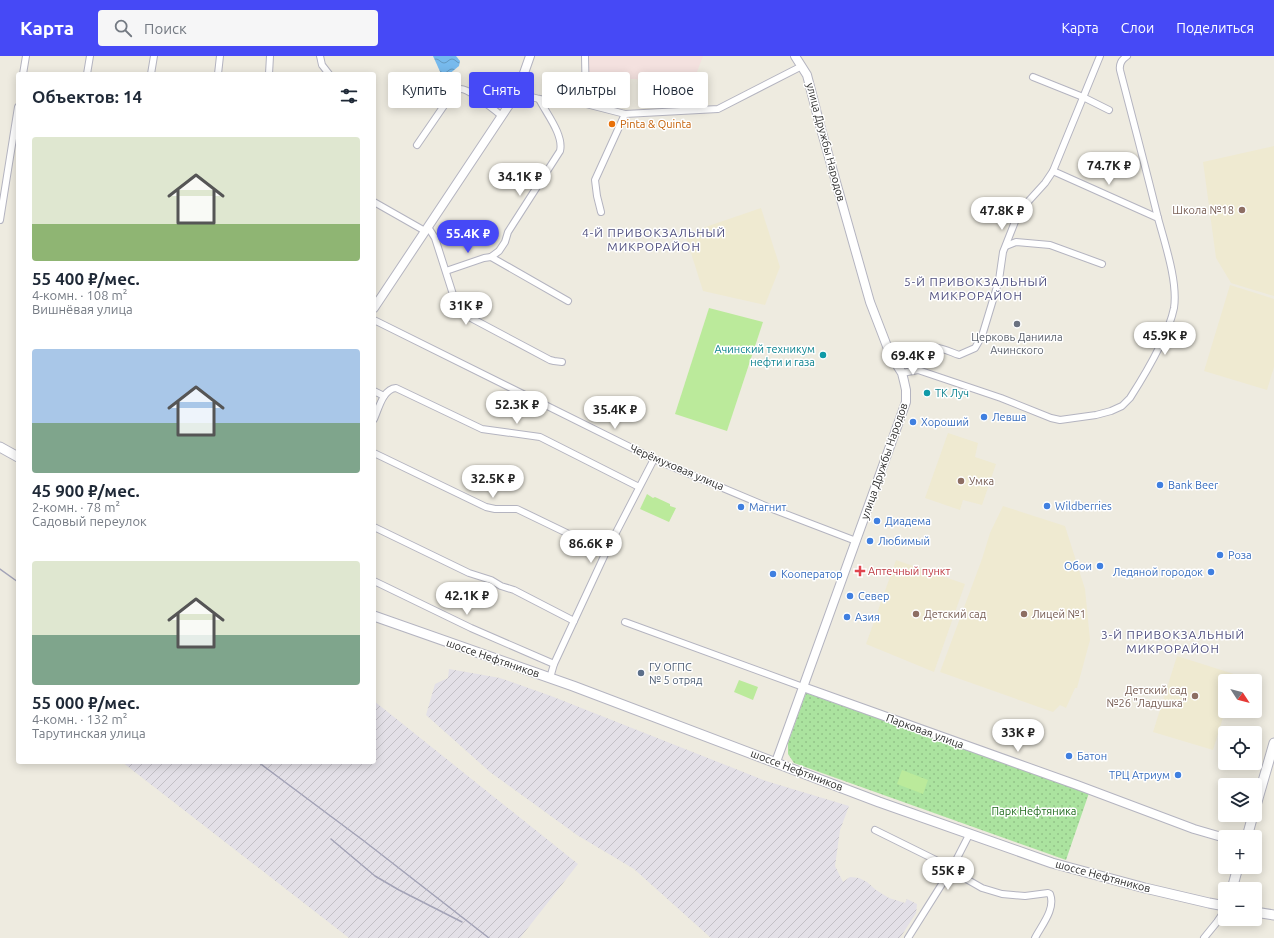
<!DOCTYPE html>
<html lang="ru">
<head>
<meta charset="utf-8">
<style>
	:root { --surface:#fff; --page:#f6f6f7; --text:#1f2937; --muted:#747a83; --accent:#4649f6 }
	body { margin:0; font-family:Ubuntu,sans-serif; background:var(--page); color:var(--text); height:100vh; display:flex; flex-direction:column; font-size:15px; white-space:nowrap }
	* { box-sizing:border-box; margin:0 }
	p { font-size:13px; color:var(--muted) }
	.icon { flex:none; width:22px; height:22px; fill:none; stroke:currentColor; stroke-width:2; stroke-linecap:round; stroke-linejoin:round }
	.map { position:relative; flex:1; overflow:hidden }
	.sheet { position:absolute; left:16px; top:16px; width:360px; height:692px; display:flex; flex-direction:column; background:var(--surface); border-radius:4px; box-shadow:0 2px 10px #0003 }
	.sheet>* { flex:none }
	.top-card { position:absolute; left:388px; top:16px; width:380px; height:36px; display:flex; gap:8px }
	.needle { width:26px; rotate:126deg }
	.controls { position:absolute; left:1218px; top:618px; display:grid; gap:8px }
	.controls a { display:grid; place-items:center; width:44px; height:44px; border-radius:4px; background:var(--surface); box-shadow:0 2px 10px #0003; font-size:20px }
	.price { position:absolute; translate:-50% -34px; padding:0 9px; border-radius:14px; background:#fff; color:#222; font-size:13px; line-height:26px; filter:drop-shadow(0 1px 2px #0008) }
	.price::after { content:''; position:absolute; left:50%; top:24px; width:12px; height:9px; margin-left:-6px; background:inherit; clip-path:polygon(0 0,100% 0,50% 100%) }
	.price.active { background:var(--accent); color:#fff }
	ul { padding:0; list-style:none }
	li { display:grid; align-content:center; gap:8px; height:212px; padding:0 16px }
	li span { display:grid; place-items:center; height:124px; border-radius:4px; color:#555 }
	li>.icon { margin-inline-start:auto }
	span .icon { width:72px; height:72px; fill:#fffc; stroke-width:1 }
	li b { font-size:17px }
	h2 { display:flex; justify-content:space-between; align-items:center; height:48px; padding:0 16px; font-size:17px }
	.chip { padding:0 14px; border-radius:4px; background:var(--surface); box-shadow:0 2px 10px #0003; font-size:14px; line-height:36px }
	.chip.active { background:var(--accent); color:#fff }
	header { display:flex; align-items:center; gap:24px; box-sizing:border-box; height:56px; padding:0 20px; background:var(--accent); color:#fff }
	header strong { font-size:19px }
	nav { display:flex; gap:22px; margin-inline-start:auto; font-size:14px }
	.search { width:280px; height:36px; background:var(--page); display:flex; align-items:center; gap:10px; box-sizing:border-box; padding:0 14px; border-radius:4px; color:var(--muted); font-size:15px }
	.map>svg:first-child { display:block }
</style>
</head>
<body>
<header>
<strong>Карта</strong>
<div class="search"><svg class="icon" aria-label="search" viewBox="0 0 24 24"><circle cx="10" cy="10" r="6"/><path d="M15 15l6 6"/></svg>Поиск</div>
<nav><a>Карта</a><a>Слои</a><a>Поделиться</a></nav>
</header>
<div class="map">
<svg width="1274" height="882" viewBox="0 0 1274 882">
	<defs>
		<pattern id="industrial-furrows" width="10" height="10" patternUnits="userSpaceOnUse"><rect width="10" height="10" fill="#e3e0e7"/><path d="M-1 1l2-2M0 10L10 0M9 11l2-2" fill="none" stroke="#c3c0c6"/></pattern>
		<pattern id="grass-dots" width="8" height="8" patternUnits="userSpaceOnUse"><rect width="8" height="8" fill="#abe39f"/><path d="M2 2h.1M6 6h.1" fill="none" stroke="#93c389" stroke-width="1.8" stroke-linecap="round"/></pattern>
		<pattern id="water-waves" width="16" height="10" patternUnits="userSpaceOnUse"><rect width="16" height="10" fill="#77baed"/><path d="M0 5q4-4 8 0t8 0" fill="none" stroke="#6298c0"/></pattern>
	</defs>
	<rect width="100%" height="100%" fill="#eeebe0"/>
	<g fill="url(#industrial-furrows)">
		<polygon points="449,613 500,622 551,640 766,725 849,750 840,774 835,810 843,826 850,821 859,822 867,826 876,834 889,842 905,847 907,843 917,848 916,857 900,882 711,882 634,813 577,779 490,716 426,659 435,628 448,622"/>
		<polygon points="374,645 578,808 520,882 349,882 122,706 374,706"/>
	</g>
	<g fill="#efead1">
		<polygon points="1274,90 1274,240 1231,227 1216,202 1203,106"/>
		<polygon points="761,152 780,211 765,249 703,235 685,178"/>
		<polygon points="1230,229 1274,243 1274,311 1267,334 1204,315"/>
		<polygon points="948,377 978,387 975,401 996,408 982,449 963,444 960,454 925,442"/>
		<polygon points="1003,450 1065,470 1085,533 1090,584 1077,632 1075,632 1066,652 1060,649 1053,656 940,616 982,503 990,477"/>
		<polygon points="896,504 965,528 934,616 866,588"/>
		<polygon points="1177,600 1237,619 1235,625 1225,625 1225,655 1213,694 1153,676"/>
	</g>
	<polygon fill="#f4e1df" points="589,0 703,0 695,21 689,25 630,23 628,27 587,21"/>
	<polygon fill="url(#grass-dots)" points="806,637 1089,737 1066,804 794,707 788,698 788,687"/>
	<g fill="#bbea9b">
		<polygon points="709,252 763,266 727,375 675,358"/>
		<polygon points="647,438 653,442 655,441 670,448 670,450 676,452 669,466 640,453"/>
		<polygon points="739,624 758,631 753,644 734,636"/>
		<polygon points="902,714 928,724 923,738 897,728"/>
	</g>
	<polygon fill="url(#water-waves)" points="433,0 456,0 460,5 459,10 448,19 442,20"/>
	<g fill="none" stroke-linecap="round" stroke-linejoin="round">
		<defs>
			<g id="minor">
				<polyline points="320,0 322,9 329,18"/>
				<polyline points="585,0 586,48"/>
				<polyline points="23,18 26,0"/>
				<polyline points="87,18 90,0"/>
				<polyline points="151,18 154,0"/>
				<polyline points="218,18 220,0"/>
				<polyline points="269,18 270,0"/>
				<polyline points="1033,21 1083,41 1109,54"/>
				<polyline points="517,37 539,43 586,48 625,58 718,53 802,10"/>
				<path d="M 417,89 L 452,38 C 454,36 457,34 460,33 C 469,32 494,54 502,60"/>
				<polyline points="1053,115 1158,162"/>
				<polyline points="374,146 425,175"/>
				<polyline points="601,156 597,140 595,124 625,58"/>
				<polyline points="0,164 18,51"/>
				<polyline points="428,171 435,182 457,251 463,258 471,262 550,304 554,305 562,306"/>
				<polyline points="1006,190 1016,186 1050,189 1102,208"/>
				<polyline points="491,201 568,245"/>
				<path d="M 446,215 L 484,202 L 491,201 L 499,195 L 505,186 L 508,176 L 560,95 C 564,79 546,57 539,43"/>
				<polyline points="374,264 654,403 775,454 856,485"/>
				<path d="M 918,314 C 917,308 917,304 921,299 C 930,284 947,295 959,299 L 975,292 L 982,280 L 999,224 L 1003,196 L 1018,158 L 1025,149 L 1045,127 L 1053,115 L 1100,0"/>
				<path d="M 902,317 L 918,314 L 1001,342 L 1051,362 L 1060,364 L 1096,359 L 1111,355 L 1122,350 L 1130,342 C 1146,317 1168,281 1174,252 C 1178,226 1165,188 1158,162 C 1146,113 1133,64 1120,14 C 1119,8 1121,4 1127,0"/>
				<polyline points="374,335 384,340"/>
				<path d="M 374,363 C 379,352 383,333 396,332 L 482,373 L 540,381 L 639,431"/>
				<polyline points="374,397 486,451 495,453 517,453 606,496"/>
				<polyline points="374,471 469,517 491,524 501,530 514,534 574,565"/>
				<polyline points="374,525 471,572 554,608"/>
				<polyline points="625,566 803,631"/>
				<polyline points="550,622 554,608 606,496 654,403"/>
				<path d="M 875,774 L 952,812 L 968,824 L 982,832 L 1002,838 L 1013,839 L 1025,840 L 1048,837 L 1050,838 C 1056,853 1041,870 1035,882"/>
				<polyline points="908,882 952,812 970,777"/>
				<polyline points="1204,882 1217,866 1225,854"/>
			</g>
			<g id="tertiary">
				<polyline points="374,252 517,37 530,0"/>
				<polyline points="803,631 1077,729 1194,773 1225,782"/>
				<polyline points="776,706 906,346 906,334 904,325 902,317 890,298 870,246 821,73 807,19 795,0"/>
			</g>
			<g id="secondary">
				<polyline points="0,391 18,401"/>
				<polyline points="374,560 573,630 879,746 1052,807 1145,832 1209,847 1225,850"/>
				<polyline points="1255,753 1274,687"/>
				<polyline points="1247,781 1253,759"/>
				<polyline points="1232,833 1238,811"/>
				<polyline points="1255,856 1274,859"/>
			</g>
		</defs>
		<use href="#minor" stroke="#b4b4c0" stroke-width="8"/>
		<use href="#tertiary" stroke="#b4b4c0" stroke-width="10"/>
		<use href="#secondary" stroke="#b4b4c0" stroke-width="11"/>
		<use href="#minor" stroke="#fff" stroke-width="6"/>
		<use href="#tertiary" stroke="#fff" stroke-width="8"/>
		<use href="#secondary" stroke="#fff" stroke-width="9"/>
		<g stroke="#a3a3b7" stroke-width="1.5">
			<polyline points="0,513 18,526"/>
			<polyline points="258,706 364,785 489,882"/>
			<polyline points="331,783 375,820 399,834 462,866"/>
		</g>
	</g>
	<circle fill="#e8710a" stroke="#fff" stroke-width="1.5" cx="612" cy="68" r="4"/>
	<g fill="#8d6e63" stroke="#fff" stroke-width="1.5">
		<circle cx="1242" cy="154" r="4"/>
		<circle cx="961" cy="425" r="4"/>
		<circle cx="916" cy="558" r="4"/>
		<circle cx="1024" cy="558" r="4"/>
		<circle cx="1195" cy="640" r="4"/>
	</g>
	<circle fill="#6b7280" stroke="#fff" stroke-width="1.5" cx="1017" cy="268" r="4"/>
	<g fill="#0f9aa8" stroke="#fff" stroke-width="1.5">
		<circle cx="823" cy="299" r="4"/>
		<circle cx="927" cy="337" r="4"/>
	</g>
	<g fill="#3f7fe0" stroke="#fff" stroke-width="1.5">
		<circle cx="984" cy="361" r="4"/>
		<circle cx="913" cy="366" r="4"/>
		<circle cx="1160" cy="429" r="4"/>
		<circle cx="1047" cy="450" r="4"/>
		<circle cx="741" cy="451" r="4"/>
		<circle cx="877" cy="465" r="4"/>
		<circle cx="870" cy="485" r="4"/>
		<circle cx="1220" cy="499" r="4"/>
		<circle cx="1100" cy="510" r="4"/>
		<circle cx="1211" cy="516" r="4"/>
		<circle cx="773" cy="518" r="4"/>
		<circle cx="850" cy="540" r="4"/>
		<circle cx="847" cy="561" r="4"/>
		<circle cx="1069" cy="700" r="4"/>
		<circle cx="1178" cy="719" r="4"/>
	</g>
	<path fill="#e0444e" stroke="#fff" stroke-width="1.5" d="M858 509h4v4h4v4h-4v4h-4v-4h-4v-4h4z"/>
	<circle fill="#5c6f8a" stroke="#fff" stroke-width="1.5" cx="641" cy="617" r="4"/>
	<g text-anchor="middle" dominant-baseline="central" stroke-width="3" stroke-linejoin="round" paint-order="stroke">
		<g font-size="11" fill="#c56008" stroke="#fff" text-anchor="start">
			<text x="620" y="68">Pinta &amp; Quinta</text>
		</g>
		<g font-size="11" fill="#2d2d2d" stroke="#fff">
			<text transform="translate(826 86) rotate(75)">улица Дружбы Народов</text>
			<text transform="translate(884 405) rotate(-71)">улица Дружбы Народов</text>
			<text transform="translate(677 411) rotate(23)">Черёмуховая улица</text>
			<text transform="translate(493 602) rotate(19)">шоссе Нефтяников</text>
			<text transform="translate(925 675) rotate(20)">Парковая улица</text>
			<text transform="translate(797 714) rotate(21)">шоссе Нефтяников</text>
			<text transform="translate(1103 820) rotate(15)">шоссе Нефтяников</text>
		</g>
		<g font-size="11" fill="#785e54" stroke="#fff" text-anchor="start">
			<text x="1234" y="154" text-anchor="end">Школа №18</text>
			<text x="969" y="425">Умка</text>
			<text x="924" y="558">Детский сад</text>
			<text x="1032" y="558">Лицей №1</text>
			<text x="1187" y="634" text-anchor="end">Детский сад<tspan x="1187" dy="13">№26 "Ладушка"</tspan></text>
		</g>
		<g font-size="11" fill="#5b616d" stroke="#fff">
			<text x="1017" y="281">Церковь Даниила<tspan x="1017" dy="13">Ачинского</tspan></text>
		</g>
		<g font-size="11" fill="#0d838f" stroke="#fff" text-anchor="end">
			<text x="815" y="293">Ачинский техникум<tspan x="815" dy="13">нефти и газа</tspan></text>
			<text x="935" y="337" text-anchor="start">ТК Луч</text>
		</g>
		<g font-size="11" fill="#366cbe" stroke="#fff" text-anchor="start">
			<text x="992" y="361">Левша</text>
			<text x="921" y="366">Хороший</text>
			<text x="1168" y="429">Bank Beer</text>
			<text x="1055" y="450">Wildberries</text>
			<text x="749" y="451">Магнит</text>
			<text x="885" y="465">Диадема</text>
			<text x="878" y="485">Любимый</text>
			<text x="1228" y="499">Роза</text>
			<text x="1092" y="510" text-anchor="end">Обои</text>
			<text x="1203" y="516" text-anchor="end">Ледяной городок</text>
			<text x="781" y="518">Кооператор</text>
			<text x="858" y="540">Север</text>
			<text x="855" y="561">Азия</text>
			<text x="1077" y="700">Батон</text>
			<text x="1170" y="719" text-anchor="end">ТРЦ Атриум</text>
		</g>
		<g font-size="11" fill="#be3a42" stroke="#fff" text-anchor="start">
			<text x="868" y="515">Аптечный пункт</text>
		</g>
		<g font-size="11" fill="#4e5e75" stroke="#fff" text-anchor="start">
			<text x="649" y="611">ГУ ОГПС<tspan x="649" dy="13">№ 5 отряд</tspan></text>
		</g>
		<g font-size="11" fill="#206b1d" stroke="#fff">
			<text x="1034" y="755">Парк Нефтяника</text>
		</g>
		<g font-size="12" letter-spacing="1" fill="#4e4e7e" stroke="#fff">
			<text x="654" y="176">4-Й ПРИВОКЗАЛЬНЫЙ<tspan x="654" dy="14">МИКРОРАЙОН</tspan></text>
			<text x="976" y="225">5-Й ПРИВОКЗАЛЬНЫЙ<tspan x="976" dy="14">МИКРОРАЙОН</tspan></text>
			<text x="1173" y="578">3-Й ПРИВОКЗАЛЬНЫЙ<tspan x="1173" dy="14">МИКРОРАЙОН</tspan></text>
		</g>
	</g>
</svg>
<div class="controls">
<a><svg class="needle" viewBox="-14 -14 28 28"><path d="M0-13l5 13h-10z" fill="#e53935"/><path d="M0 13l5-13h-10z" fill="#747a83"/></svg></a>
<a><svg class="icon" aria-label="locate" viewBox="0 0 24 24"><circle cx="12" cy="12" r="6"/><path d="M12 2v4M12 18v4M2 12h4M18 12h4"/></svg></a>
<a><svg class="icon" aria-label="layers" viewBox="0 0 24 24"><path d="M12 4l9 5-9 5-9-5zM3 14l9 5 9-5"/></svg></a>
<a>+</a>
<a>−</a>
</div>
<b class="price" style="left:1109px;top:130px">74.7K ₽</b>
<b class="price" style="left:520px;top:141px">34.1K ₽</b>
<b class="price" style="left:1002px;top:175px">47.8K ₽</b>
<b class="price active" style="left:468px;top:198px">55.4K ₽</b>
<b class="price" style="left:466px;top:270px">31K ₽</b>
<b class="price" style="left:1165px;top:300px">45.9K ₽</b>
<b class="price" style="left:913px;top:320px">69.4K ₽</b>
<b class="price" style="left:517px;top:369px">52.3K ₽</b>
<b class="price" style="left:615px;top:374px">35.4K ₽</b>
<b class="price" style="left:493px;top:443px">32.5K ₽</b>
<b class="price" style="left:591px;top:508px">86.6K ₽</b>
<b class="price" style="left:467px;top:560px">42.1K ₽</b>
<b class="price" style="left:1018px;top:697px">33K ₽</b>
<b class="price" style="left:948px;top:835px">55K ₽</b>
<div class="top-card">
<a class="chip">Купить</a>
<a class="chip active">Снять</a>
<a class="chip">Фильтры</a>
<a class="chip">Новое</a>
</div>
<section class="sheet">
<h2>Объектов: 14<svg class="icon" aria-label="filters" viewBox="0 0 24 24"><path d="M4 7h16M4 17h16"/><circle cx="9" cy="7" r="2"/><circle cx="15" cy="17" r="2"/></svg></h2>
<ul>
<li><span style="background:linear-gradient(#dfe7d0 70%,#8fb573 0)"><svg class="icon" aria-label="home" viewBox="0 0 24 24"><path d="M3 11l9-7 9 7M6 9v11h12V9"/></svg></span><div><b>55 400 ₽/мес.</b><p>4-комн. · 108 m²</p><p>Вишнёвая улица</p></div></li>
<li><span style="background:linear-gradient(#a9c7e8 60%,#7fa58c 0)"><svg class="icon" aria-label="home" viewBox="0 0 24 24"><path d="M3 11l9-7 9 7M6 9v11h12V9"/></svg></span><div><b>45 900 ₽/мес.</b><p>2-комн. · 78 m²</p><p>Садовый переулок</p></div></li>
<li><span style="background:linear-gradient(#dfe7d0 60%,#7fa58c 0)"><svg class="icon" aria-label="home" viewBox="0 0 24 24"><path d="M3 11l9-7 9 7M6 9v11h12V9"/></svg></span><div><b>55 000 ₽/мес.</b><p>4-комн. · 132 m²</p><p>Тарутинская улица</p></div></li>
</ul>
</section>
</div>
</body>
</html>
